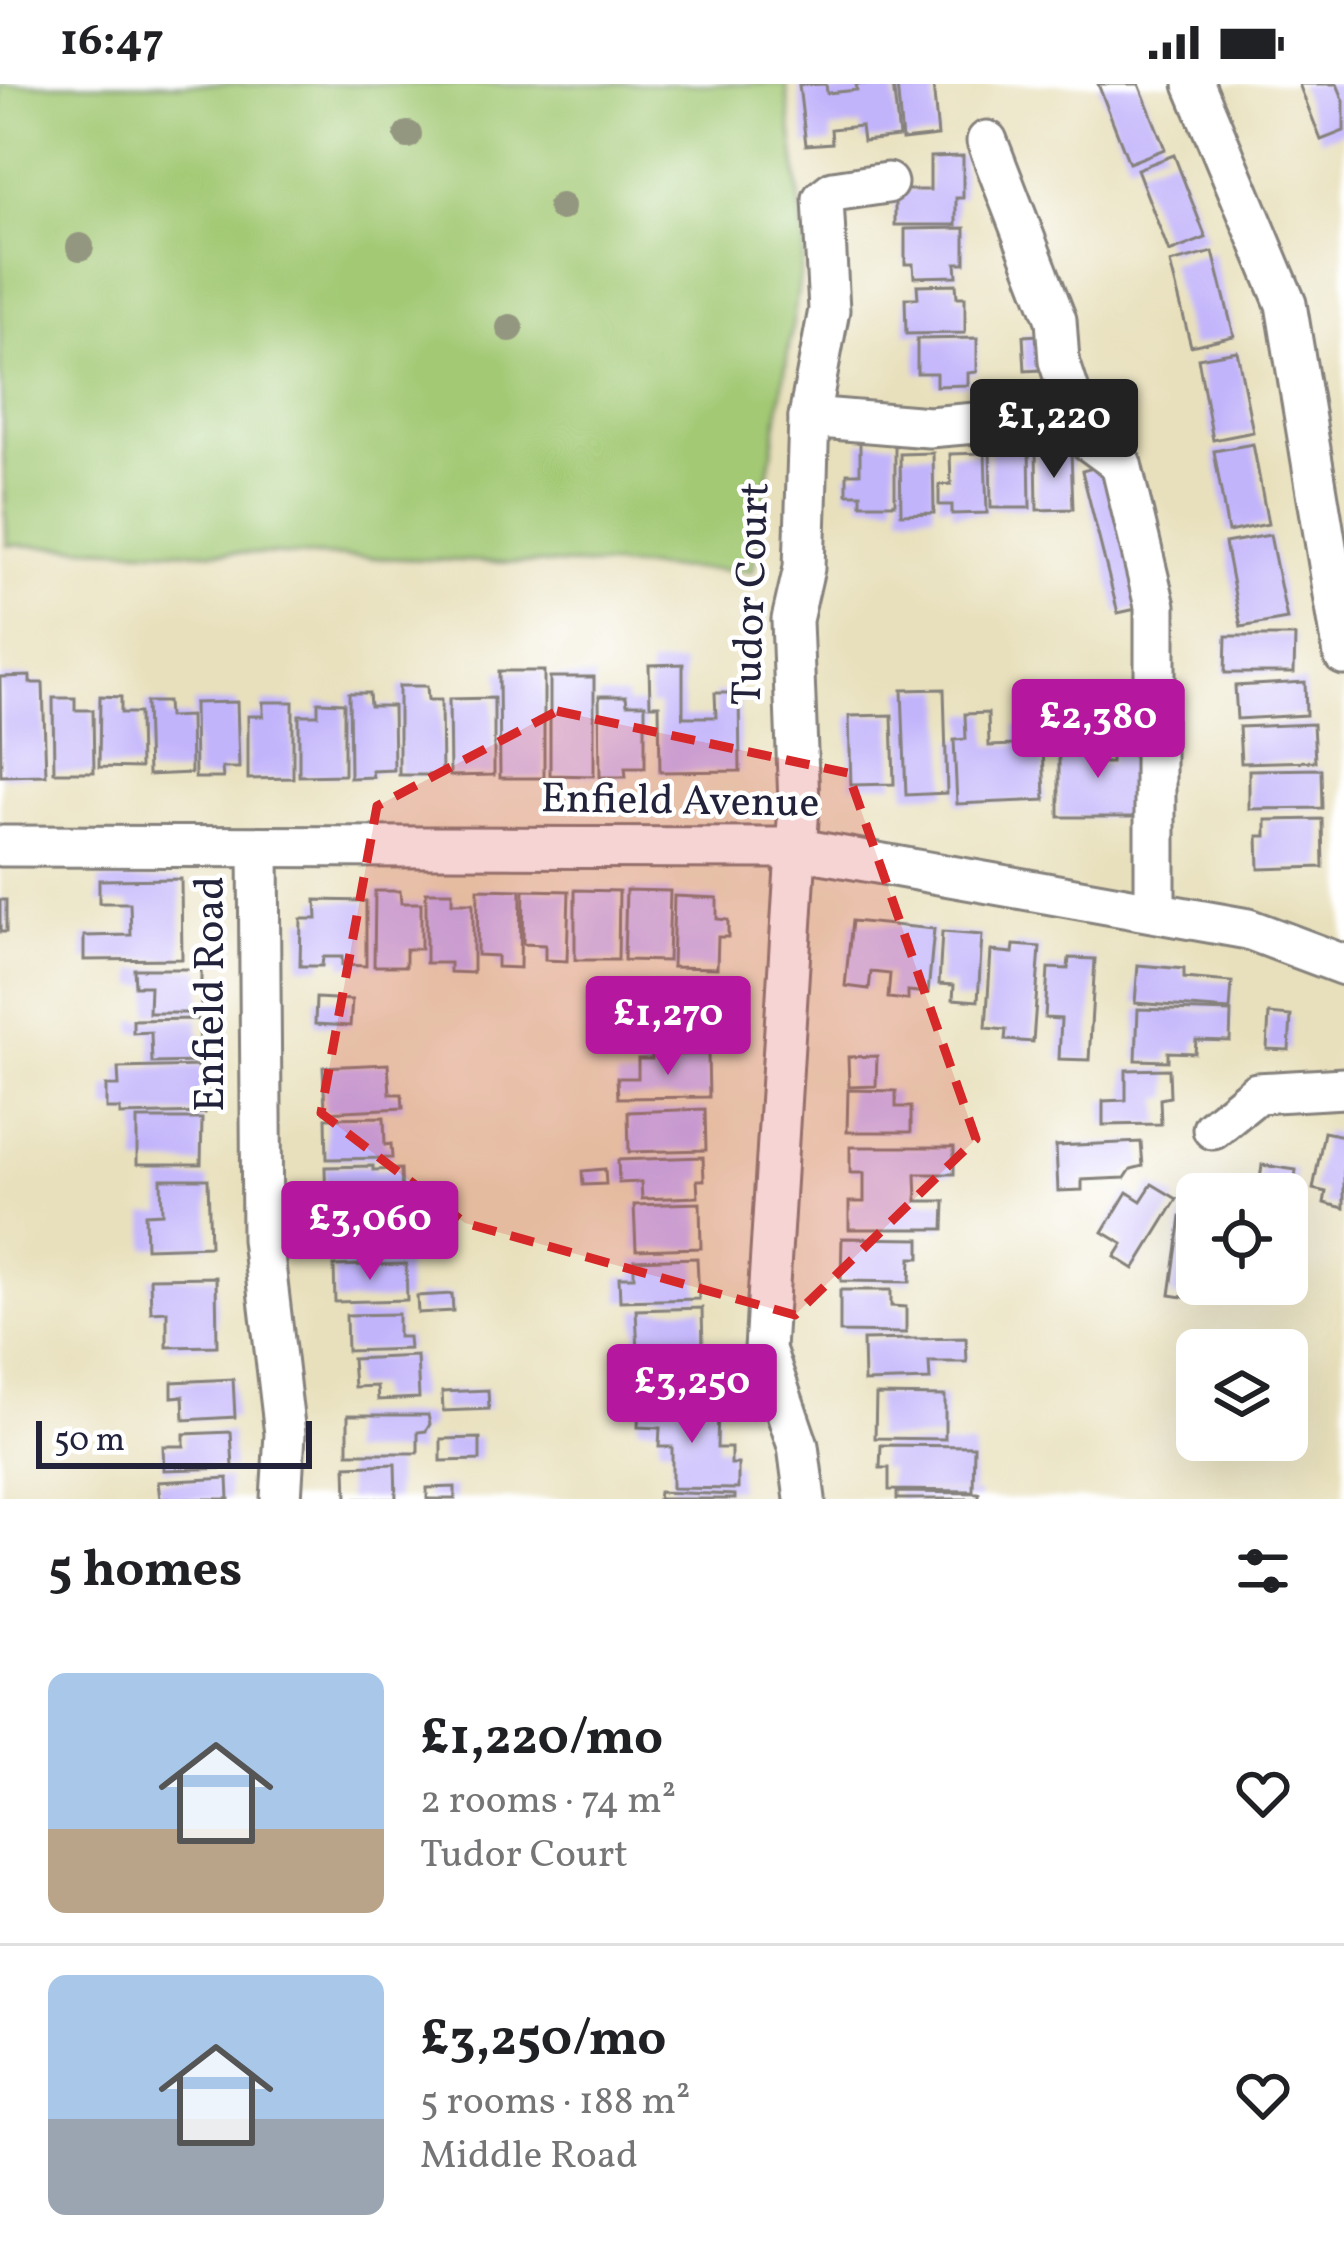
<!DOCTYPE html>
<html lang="en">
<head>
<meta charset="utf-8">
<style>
	:root { --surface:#fff; --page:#f6f6f6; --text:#202124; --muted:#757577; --line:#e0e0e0; --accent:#b5179e }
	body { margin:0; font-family:Vollkorn,serif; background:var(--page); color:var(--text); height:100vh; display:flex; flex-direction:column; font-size:45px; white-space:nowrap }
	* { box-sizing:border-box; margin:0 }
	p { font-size:39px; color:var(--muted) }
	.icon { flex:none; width:66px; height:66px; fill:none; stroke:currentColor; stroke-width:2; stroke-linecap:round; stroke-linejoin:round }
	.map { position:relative; height:1415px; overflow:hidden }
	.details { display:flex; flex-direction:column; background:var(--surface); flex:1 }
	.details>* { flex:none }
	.buttons { position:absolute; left:1176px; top:1089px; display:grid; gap:24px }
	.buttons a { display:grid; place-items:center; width:132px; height:132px; border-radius:18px; background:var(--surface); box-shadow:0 12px 48px #0002; font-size:60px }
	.scale { position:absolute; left:36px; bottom:30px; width:276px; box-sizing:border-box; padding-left:12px; border:6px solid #22223b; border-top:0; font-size:33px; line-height:42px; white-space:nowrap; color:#22223b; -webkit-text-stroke:9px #fff; paint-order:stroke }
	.price { position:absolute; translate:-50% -102px; padding:0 27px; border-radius:12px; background:var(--accent); color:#fff; font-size:39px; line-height:78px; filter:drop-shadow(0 3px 6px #0008) }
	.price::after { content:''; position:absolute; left:50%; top:72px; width:36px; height:27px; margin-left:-18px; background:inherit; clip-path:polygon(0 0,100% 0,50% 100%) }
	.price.current { background:#222; color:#fff }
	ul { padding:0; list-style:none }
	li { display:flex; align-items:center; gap:36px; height:300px; padding:0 48px }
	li+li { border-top:3px solid var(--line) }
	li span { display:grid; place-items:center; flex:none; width:336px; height:240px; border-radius:18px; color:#555 }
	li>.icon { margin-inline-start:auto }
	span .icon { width:144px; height:144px; fill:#fffc; stroke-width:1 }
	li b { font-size:51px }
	h2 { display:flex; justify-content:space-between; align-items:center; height:144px; padding:0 48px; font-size:51px }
	.status { display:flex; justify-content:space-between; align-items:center; height:84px; padding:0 60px; background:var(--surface); direction:ltr }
	.status svg { height:33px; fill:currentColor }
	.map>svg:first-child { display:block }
</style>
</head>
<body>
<div class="status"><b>16:47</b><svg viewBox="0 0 49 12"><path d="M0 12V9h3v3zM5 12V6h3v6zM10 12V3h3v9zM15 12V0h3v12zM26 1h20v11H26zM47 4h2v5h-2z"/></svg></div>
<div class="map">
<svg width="1344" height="1415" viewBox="0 0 1344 1415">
	<rect width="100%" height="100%" fill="#fff"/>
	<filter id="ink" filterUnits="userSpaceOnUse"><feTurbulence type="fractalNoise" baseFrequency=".00833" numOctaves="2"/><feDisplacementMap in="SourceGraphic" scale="24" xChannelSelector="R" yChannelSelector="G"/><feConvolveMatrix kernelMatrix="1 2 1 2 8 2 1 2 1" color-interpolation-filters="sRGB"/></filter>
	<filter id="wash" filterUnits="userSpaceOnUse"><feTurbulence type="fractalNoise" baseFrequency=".004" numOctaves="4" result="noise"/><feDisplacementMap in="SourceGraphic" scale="48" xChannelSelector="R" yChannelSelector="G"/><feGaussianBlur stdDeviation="2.7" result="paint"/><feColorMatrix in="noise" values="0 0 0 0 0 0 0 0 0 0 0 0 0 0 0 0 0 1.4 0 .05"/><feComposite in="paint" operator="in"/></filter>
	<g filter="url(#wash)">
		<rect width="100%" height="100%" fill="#e8e0bc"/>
		<polygon fill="#a3c974" stroke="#627658" stroke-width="3" points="0,0 786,0 805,162 753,487 7,461 0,280"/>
		<g id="blocks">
			<g fill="#c2b4fb">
				<polygon points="826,0 827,9 857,6 856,0 893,0 899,53 863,57 861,42 831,45 832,59 806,61 799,1"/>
				<polygon points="897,0 933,0 938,52 902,56"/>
				<polygon points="1098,0 1139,0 1165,65 1129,79"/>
				<polygon points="1299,0 1337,0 1344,17 1344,47 1321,56"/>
				<polygon points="1174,71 1206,154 1169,168 1137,85"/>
				<polygon points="963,72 963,114 956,114 956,141 895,141 895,106 930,106 930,73"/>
				<polygon points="965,144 965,179 956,179 957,192 914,193 913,180 905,180 905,145"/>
				<polygon points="1213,168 1234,252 1191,262 1170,179"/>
				<polygon points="956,200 957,213 965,213 965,249 906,250 905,214 918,214 917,201"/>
				<polygon points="1040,251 1041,286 1025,287 1023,252"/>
				<polygon points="977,254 977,288 968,289 968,301 936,302 936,289 917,289 917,255"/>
				<polygon points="1237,267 1253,348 1213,356 1198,274"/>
				<polygon points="860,358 895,358 895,420 861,420 861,410 847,410 847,389 860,389"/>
				<polygon points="1253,360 1268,440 1228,448 1214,367"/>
				<polygon points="1029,362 1030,424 991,424 990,363"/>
				<polygon points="1071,367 1073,425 1037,426 1036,368"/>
				<polygon points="933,369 934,429 901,430 900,370"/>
				<polygon points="985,369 987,429 952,430 952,421 939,421 939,401 951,400 950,370"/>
				<polygon points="1108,380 1145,523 1118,529 1082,387"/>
				<polygon points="1270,451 1287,535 1241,543 1225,459"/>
				<polygon points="1226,552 1295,552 1294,589 1225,589"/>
				<polygon points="683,580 683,633 716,633 715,609 739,609 740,687 660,688 659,621 650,621 649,581"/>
				<polygon points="499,587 544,587 544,694 500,694"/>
				<polygon points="30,592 30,599 43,599 46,691 1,692 0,593"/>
				<polygon points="550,593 594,593 594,692 550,691"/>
				<polygon points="1305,598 1306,631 1237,635 1235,602"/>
				<polygon points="399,602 427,602 428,616 441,616 442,691 399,691"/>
				<polygon points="944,605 947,709 906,711 902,606"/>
				<polygon points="349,609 369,609 370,622 393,622 394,686 372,687 373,693 350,694"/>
				<polygon points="100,612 121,613 121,629 139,629 140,684 99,683"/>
				<polygon points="599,612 626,612 627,620 645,620 645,684 625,684 626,693 600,693"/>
				<polygon points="53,614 75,614 75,626 93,626 94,688 54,688"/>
				<polygon points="494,614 494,691 450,692 449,615"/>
				<polygon points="146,618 167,618 168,633 190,632 191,689 148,691"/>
				<polygon points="237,618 239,684 222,684 223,694 195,694 194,619"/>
				<polygon points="263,618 293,618 293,694 248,695 248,632 263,632"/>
				<polygon points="318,618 344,619 344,691 299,692 299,631 318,631"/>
				<polygon points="988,629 989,662 1016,661 1015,642 1036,641 1037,660 1043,660 1045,716 957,720 954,656 966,655 965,630"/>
				<polygon points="892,631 894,700 851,701 849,632"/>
				<polygon points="1313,640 1315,677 1241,679 1239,643"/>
				<polygon points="1059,648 1088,648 1088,679 1111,679 1111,668 1142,668 1141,733 1059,733"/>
				<polygon points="1321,685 1322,724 1249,725 1249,686"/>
				<polygon points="1322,735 1323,783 1259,785 1258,752 1266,752 1266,736"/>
				<polygon points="181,795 182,875 84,876 84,852 131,851 130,819 99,819 99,796"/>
				<polygon points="478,805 521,806 520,884 497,883 497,872 477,871"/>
				<polygon points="524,806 569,807 567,877 545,876 545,861 523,860"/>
				<polygon points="575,806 619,807 618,876 575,876"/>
				<polygon points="626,806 670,807 668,877 624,876"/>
				<polygon points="375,807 400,807 401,819 421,819 421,865 406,865 406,882 374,882"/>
				<polygon points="426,808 452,808 452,819 473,819 473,889 450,888 450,879 426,879"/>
				<polygon points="674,812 717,814 717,835 728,836 728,853 718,853 717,884 672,883"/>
				<rect x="0" y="816" width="6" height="32"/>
				<polygon points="316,816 366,817 366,882 342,881 342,873 323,873 322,882 300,882 301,835 317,835"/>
				<polygon points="852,837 934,845 928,909 908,907 908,916 888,914 890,890 871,888 869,905 845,902"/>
				<polygon points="942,848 982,851 978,917 953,915 954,901 939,900"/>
				<polygon points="1014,861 1040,863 1033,958 1005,956 1006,946 986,944 991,867 1013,869"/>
				<polygon points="1069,874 1095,875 1089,976 1059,975 1061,935 1045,934 1048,884 1068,885"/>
				<polygon points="1138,881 1184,885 1184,894 1232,898 1230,926 1135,919"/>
				<polygon points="134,885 201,885 201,929 149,929 150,902 135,902"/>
				<polygon points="316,914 352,916 350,942 315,940"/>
				<polygon points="673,918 706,919 705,939 672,938"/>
				<polygon points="1138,925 1231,928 1230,957 1196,956 1195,969 1168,968 1168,977 1136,976"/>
				<polygon points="1269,930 1291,932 1289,966 1267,965"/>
				<polygon points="198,935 202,978 152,979 151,948 133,949 133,936"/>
				<polygon points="708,970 709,1013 618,1014 617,994 638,994 638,975 652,975 652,971"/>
				<polygon points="877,972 876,1002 849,1003 848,973"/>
				<polygon points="388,980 390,1010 402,1010 403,1024 325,1028 323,983"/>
				<polygon points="204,982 205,1029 120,1031 120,1025 106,1025 106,1002 119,1002 118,984"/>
				<polygon points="1169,985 1170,1013 1160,1015 1161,1040 1103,1041 1103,1017 1126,1016 1126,986"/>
				<polygon points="848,1006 896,1007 896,1023 911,1023 911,1048 847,1048"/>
				<polygon points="705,1025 706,1066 629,1068 628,1028"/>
				<polygon points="384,1033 385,1061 391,1060 392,1074 327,1075 326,1034"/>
				<polygon points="137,1035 202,1035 201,1080 137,1080"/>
				<polygon points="1324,1048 1344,1052 1344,1124 1324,1119 1326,1108 1313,1105"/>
				<polygon points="1141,1058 1143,1082 1131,1085 1125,1094 1082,1096 1082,1106 1058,1107 1056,1062"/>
				<polygon points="850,1063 954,1063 954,1090 916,1090 917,1117 945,1117 944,1145 849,1145 849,1118 864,1118 864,1089 850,1089"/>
				<polygon points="703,1073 704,1096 697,1096 698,1113 642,1115 641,1098 619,1099 618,1076"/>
				<polygon points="1262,1081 1296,1086 1290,1132 1287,1110 1258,1110"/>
				<polygon points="373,1082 373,1086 401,1085 402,1124 326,1127 325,1083"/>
				<polygon points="605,1085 606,1100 583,1101 582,1087"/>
				<polygon points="161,1095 208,1095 210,1162 146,1164 145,1130 162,1129"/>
				<polygon points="1152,1100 1177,1115 1134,1185 1115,1173 1123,1160 1103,1148 1127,1108 1141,1117"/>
				<polygon points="700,1119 701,1164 636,1166 634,1121"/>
				<polygon points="397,1129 399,1166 329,1171 326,1134"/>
				<polygon points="1181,1133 1197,1135 1197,1200 1217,1200 1215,1218 1170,1211"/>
				<polygon points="842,1154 920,1155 920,1174 911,1174 910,1198 841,1197"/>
				<polygon points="697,1174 699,1215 620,1217 619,1193 634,1193 634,1176"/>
				<polygon points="406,1180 407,1216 335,1218 334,1182"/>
				<polygon points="216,1193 217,1262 167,1263 167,1227 151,1228 150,1194"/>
				<polygon points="840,1206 891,1206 891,1222 906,1223 906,1249 840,1248"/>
				<polygon points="452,1210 453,1227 418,1229 417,1212"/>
				<polygon points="702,1224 703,1266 638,1268 636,1226"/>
				<polygon points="398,1230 398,1253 408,1253 409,1265 347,1267 346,1231"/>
				<polygon points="966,1254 967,1278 929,1278 930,1296 864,1298 863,1256"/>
				<polygon points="417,1272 419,1314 378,1316 377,1302 354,1303 352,1275"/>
				<polygon points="701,1274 701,1315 629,1316 628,1275"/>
				<polygon points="233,1295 235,1333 184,1336 183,1312 172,1313 172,1298"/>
				<polygon points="488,1306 489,1325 443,1327 442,1308"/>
				<polygon points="876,1311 945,1312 945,1355 875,1354"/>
				<polygon points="639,1321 718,1323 717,1364 731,1364 731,1380 738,1380 738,1405 672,1404 672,1363 659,1363 660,1344 638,1343"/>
				<polygon points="348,1331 428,1331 430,1340 426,1347 418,1348 418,1369 348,1369"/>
				<polygon points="231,1348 233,1384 164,1386 163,1362 184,1362 184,1350"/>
				<polygon points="480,1354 480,1376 441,1377 441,1355"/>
				<polygon points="881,1361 974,1362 973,1407 889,1406 889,1384 880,1384"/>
				<polygon points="395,1380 396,1415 347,1415 346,1382"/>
				<polygon points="228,1394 229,1415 160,1415 158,1398"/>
				<polygon points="455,1403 455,1415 427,1415 427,1404"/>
				<polygon points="659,1408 735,1411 735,1415 658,1415"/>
				<polygon points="897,1408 979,1409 979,1415 897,1415"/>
			</g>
		</g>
	</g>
	<g filter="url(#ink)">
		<use href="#blocks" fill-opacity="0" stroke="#85817c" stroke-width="3"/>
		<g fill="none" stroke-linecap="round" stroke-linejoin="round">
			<defs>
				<g id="minor">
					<polyline points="1194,0 1286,220 1344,571"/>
					<polyline points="987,57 1056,236 1059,277 1084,353 1121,380 1155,522 1155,827"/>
					<polyline points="809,333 929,343 1023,335"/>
					<polyline points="0,762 793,764 1248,845 1344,881"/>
					<polyline points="259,763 262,1155 285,1350 281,1415"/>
					<polyline points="1213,1045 1257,1009 1344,1004"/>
					<polyline points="805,1415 798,1362 765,1265 799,720 792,536 804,484 809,333 829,226 823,115 833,107 887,99"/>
				</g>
			</defs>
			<use href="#minor" stroke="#85817c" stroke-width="45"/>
			<use href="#minor" stroke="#fff" stroke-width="39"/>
		</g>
		<g fill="#949780">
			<circle cx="408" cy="51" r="14"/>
			<circle cx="561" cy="123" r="14"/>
			<circle cx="80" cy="163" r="14"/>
			<circle cx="510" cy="244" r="14"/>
		</g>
	</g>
	<path fill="#d62828" fill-opacity="0.2" stroke="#d62828" stroke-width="9" stroke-dasharray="24 15" stroke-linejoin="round" d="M 557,627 L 848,689 L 976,1055 L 795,1231 L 465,1139 L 321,1029 L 377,722 Z"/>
	<g text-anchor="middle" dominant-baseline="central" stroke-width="9" stroke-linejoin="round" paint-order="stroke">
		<g font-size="42" fill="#22223b" stroke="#fff">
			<text transform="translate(753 510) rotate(-88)">Tudor Court</text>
			<text transform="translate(680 719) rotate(1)">Enfield Avenue</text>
			<text transform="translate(212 910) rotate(-90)">Enfield Road</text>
		</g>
	</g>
</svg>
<div class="buttons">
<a><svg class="icon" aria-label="locate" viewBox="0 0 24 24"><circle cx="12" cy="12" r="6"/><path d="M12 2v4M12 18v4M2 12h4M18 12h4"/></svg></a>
<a><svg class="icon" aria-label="layers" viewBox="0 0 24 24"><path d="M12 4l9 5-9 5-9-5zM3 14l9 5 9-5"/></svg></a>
</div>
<div class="scale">50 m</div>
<b class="price current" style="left:1054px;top:397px">£1,220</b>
<b class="price" style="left:1098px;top:697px">£2,380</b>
<b class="price" style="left:668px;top:994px">£1,270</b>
<b class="price" style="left:370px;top:1199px">£3,060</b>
<b class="price" style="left:692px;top:1362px">£3,250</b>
</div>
<section class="details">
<h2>5 homes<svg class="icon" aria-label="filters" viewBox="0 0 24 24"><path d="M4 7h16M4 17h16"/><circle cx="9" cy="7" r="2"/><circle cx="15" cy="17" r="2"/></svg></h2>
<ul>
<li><span style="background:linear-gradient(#a9c7e8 65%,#b9a48a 0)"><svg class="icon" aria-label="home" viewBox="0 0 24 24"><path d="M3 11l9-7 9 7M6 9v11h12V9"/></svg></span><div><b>£1,220/mo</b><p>2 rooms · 74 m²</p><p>Tudor Court</p></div><svg class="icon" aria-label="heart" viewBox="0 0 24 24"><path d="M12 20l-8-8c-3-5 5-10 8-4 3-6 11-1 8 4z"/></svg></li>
<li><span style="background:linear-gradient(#a9c7e8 60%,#9aa5b1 0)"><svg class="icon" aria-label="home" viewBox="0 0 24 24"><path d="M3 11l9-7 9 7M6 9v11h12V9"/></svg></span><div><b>£3,250/mo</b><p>5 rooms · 188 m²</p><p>Middle Road</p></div><svg class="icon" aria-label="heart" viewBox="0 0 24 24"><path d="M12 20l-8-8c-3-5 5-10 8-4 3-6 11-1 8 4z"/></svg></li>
</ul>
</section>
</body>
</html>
